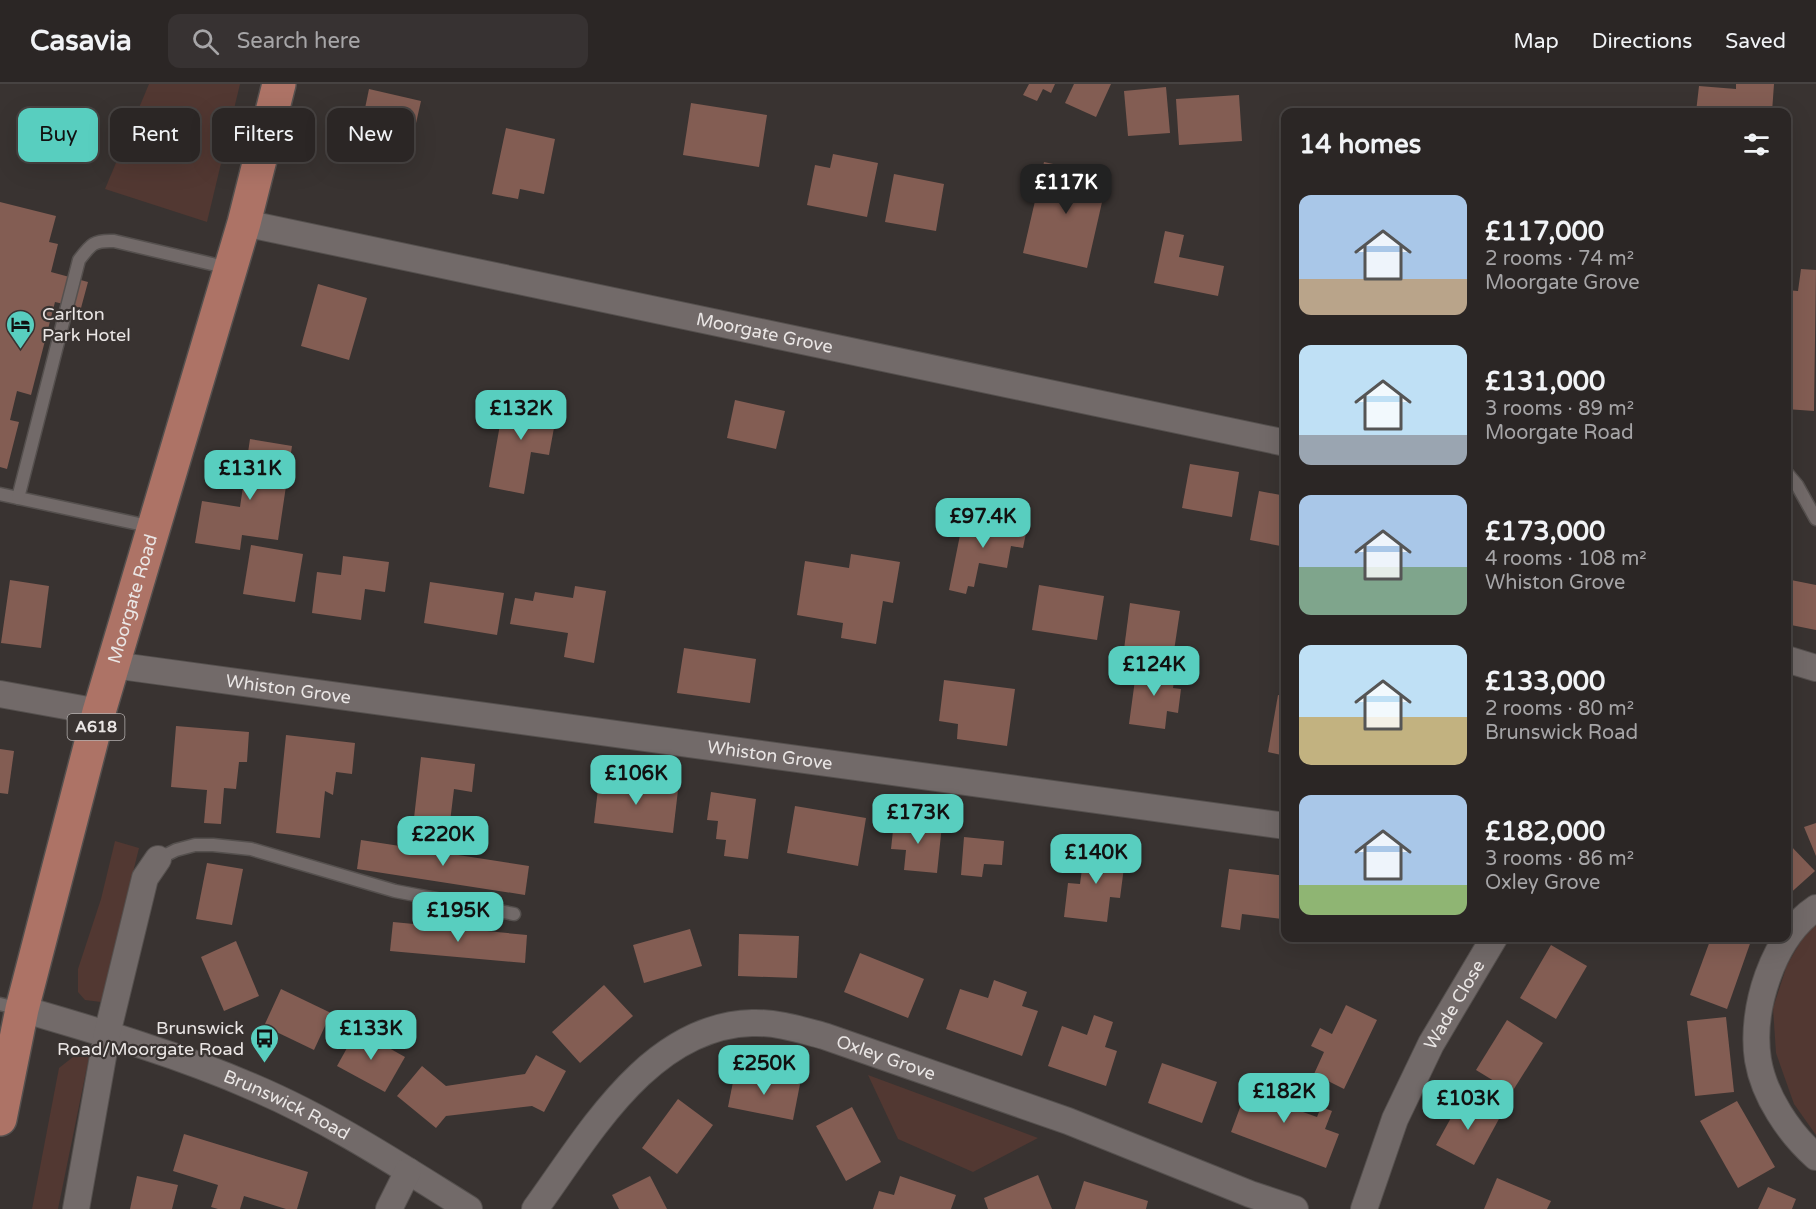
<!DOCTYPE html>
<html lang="en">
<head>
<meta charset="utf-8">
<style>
	:root { --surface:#2b2625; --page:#373232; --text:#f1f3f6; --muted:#a6a5a7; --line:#474342; --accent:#58cebf }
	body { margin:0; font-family:"Varela Round",sans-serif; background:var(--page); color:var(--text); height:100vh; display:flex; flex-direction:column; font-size:22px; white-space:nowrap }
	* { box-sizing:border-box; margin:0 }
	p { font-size:20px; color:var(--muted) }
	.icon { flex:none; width:33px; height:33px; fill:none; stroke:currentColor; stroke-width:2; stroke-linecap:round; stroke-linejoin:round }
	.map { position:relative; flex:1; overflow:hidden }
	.drawer { position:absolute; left:1281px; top:24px; width:510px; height:834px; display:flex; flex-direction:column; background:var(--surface); border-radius:12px; box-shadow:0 6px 24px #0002,0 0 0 2px var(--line) }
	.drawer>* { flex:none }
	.banner { position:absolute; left:18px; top:24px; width:570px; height:54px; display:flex; gap:12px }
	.price { position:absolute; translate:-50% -51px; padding:0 14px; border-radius:12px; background:var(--accent); color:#111; font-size:20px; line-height:39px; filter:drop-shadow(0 2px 3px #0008) }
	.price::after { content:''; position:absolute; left:50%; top:36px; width:18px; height:14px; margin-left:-9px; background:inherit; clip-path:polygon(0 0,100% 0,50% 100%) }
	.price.current { background:#222; color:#fff }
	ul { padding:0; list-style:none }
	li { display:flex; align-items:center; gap:18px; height:150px; padding:0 18px }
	li span { display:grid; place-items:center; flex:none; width:168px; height:120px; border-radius:12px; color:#555 }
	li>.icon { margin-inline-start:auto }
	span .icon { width:72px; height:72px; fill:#fffc; stroke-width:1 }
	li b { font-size:26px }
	h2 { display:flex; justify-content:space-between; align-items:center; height:72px; padding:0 18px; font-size:26px }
	.chip { padding:0 21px; border-radius:12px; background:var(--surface); box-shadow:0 6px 24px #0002,0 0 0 2px var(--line); font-size:21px; line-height:54px }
	.chip.current { background:var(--accent); color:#111 }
	header { display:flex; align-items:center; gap:36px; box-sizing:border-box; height:84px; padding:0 30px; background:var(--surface); border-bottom:2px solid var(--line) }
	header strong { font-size:28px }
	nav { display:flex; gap:33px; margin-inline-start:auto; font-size:21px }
	.search { width:420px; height:54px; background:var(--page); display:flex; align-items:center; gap:15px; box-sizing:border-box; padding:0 21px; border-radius:12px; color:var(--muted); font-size:22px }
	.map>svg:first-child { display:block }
</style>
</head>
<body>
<header>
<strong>Casavia</strong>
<div class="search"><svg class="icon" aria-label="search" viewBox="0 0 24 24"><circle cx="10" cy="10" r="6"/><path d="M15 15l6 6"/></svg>Search here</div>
<nav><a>Map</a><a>Directions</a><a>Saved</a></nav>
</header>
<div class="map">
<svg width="1816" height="1125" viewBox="0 0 1816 1125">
	<rect width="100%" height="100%" fill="#393331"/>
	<g fill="#523832">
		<polygon points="149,0 240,0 207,138 105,105"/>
		<polygon points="115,757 139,764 101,918 85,916 78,908 78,885 101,815"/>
		<polygon points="1816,840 1816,1051 1794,1020 1776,969 1773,924 1787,881 1806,848"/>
		<polygon points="73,973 89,973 58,1125 32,1125 59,984"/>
		<polygon points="868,991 1038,1054 973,1088 898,1055"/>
	</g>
	<g fill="#835d53">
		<polygon points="1029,0 1055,0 1051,9 1043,5 1037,17 1023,11"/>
		<polygon points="1074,0 1111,0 1096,33 1065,19"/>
		<polygon points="1736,0 1774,0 1772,28 1696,28 1699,2 1736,5"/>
		<polygon points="1166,3 1170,49 1128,52 1124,7"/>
		<polygon points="369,5 421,17 407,79 356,68"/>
		<polygon points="1239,11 1242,57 1179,61 1176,15"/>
		<polygon points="691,19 767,31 759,83 683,71"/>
		<polygon points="506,44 555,55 544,110 520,105 518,115 492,110"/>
		<polygon points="833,70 878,79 867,133 807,121 815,81 830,84"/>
		<polygon points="1044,78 1108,92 1087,184 1023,169"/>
		<polygon points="894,90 944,100 936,147 885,138"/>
		<polygon points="0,118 56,132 49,158 58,160 51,188 88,198 81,224 55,218 31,311 17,307 10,336 19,338 7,385 0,383"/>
		<polygon points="1165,147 1184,151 1179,173 1224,182 1218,212 1154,199"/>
		<polygon points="1801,185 1816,186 1814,327 1786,325 1786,206 1798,207"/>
		<polygon points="318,200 367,214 349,276 301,262"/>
		<polygon points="505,312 558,322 549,371 531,368 524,410 489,403"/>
		<polygon points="735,316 785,327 776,365 727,354"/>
		<polygon points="250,355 292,362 278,456 242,451 240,466 195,459 202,417 240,423"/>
		<polygon points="1190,380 1239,388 1232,433 1182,424"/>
		<polygon points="1259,407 1286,412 1286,463 1250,456"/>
		<polygon points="964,431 1027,444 1023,464 1011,462 1007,484 979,479 974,503 968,502 966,510 949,506"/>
		<polygon points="251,461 303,470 295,518 243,510"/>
		<polygon points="851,470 900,478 893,519 883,517 876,560 841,554 843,539 797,531 805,477 849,484"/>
		<polygon points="343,472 389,478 385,508 365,505 361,536 312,529 317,488 341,491"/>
		<polygon points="1786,495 1816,501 1816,546 1786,540 1790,519 1786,518"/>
		<polygon points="10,496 49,502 41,564 1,559"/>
		<polygon points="430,498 504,509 497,551 424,539"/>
		<polygon points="1039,501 1104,512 1097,556 1032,546"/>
		<polygon points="575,502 606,507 594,579 564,573 568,549 510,540 515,514 533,517 535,508 573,514"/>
		<polygon points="1130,519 1180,527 1172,580 1123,573"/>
		<polygon points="684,564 756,575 750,619 677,609"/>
		<polygon points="1137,581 1176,586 1173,604 1181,605 1178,629 1167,627 1165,645 1129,640"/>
		<polygon points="944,596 1015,605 1007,662 957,655 958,640 939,637"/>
		<polygon points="1278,611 1286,612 1286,672 1268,668"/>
		<polygon points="176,642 249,648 247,678 239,678 236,705 224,704 221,740 204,739 207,706 171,703"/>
		<polygon points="286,651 355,659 352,690 336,688 333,711 325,707 320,754 276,749"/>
		<polygon points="0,665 14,667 8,710 0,709"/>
		<polygon points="421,673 475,680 472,708 454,705 450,738 414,734"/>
		<polygon points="599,696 678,706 673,749 594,739"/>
		<polygon points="711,708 756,715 748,775 724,772 726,756 716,755 718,737 707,736"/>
		<polygon points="795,722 866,734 858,782 787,769"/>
		<polygon points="894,737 942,741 937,789 904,786 906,766 891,765"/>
		<polygon points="1816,739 1816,772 1804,743"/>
		<polygon points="964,753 1004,757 1002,781 984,780 982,793 961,791"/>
		<polygon points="361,756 529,782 525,811 357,785"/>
		<polygon points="1788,759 1815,787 1786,813 1786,761"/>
		<polygon points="1085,762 1126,768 1120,814 1110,813 1107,838 1064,833 1068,799 1080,800"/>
		<polygon points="207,779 243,785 232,841 196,835"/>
		<polygon points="1229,785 1286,792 1282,835 1242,830 1240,846 1221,843"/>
		<polygon points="393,838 527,851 525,879 390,867"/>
		<polygon points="690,845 702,882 644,899 633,861"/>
		<polygon points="739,850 799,852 797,894 738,892"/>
		<polygon points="1711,854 1752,854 1727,925 1690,911"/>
		<polygon points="236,857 259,912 224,927 201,873"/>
		<polygon points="1551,861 1587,882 1556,935 1520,914"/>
		<polygon points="860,869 924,895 908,934 844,908"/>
		<polygon points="994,896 1027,908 1022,922 1038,927 1022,972 946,945 960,905 988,914"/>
		<polygon points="604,901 633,932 580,979 552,948"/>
		<polygon points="281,905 331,929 314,966 264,942"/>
		<polygon points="1346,921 1377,936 1344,1005 1314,990 1324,968 1311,962 1320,944 1332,950"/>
		<polygon points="1094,931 1113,938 1105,963 1117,967 1106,1002 1048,982 1062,942 1087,951"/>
		<polygon points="1726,933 1734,1008 1695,1012 1687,937"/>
		<polygon points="1507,936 1543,959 1512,1008 1476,986"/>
		<polygon points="357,946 405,973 385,1008 337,982"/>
		<polygon points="536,971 566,987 544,1028 532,1022 446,1032 436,1044 397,1012 422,982 446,1002 525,990"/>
		<polygon points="1162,979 1217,998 1202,1039 1148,1019"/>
		<polygon points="735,988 800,1000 793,1036 728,1023"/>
		<polygon points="1251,994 1294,1010 1289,1023 1317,1033 1321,1023 1332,1027 1325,1045 1339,1050 1326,1084 1231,1048"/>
		<polygon points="1463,1012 1500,1033 1474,1081 1436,1061"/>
		<polygon points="678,1015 713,1041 677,1090 642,1064"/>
		<polygon points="1737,1017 1775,1083 1738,1104 1700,1037"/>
		<polygon points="852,1023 881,1078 846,1097 816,1042"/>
		<polygon points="184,1050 308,1088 297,1125 286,1125 244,1112 240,1125 218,1125 211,1123 218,1101 173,1087"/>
		<polygon points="1038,1091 1052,1125 988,1125 984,1114"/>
		<polygon points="137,1092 178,1101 172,1125 130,1125"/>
		<polygon points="650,1092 667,1125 619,1125 612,1111"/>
		<polygon points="900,1092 956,1111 951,1125 873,1125 879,1107 894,1111"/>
		<polygon points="1497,1094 1551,1117 1547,1125 1484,1125"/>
		<polygon points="1084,1097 1148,1117 1146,1125 1075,1125"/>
		<polygon points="1768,1103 1796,1115 1792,1125 1758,1125"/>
	</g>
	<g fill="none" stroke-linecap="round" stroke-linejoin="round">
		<defs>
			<g id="lane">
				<polyline points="1786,388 1797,401 1816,435"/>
				<polyline points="0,410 153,443"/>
				<path d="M 18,414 L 79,176 C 91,160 94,156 114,157 L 229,184"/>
				<polyline points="158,775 176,766 195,761 213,761 251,765 395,807 514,830"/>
				<polyline points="0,920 21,925"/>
			</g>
			<g id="street">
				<path id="s1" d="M 244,139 L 1286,359"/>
				<polyline points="1786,575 1816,584"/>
				<path id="s2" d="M 113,581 L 1286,742"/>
				<polyline points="0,610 99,628"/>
				<path d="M 1816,824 C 1773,853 1750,925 1758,976 C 1764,1012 1789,1049 1816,1073"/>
				<path id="s3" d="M 22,925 C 101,948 180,971 255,1004 C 330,1036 400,1082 469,1125"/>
				<polyline points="76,1125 107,950 145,794 158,775"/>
				<polyline points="389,1125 408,1087"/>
				<path id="s4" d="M 535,1125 C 589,1051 649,942 752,939 C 776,938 801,946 824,952 L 1068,1037 L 1250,1110 L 1295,1125"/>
				<path id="s5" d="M 1364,1125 L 1395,1035 L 1431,960 L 1494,854"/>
			</g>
			<g id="primary">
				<path id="s6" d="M 0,1035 L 22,925 L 99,628 L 244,139 L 279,0"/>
			</g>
		</defs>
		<use href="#lane" stroke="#55504e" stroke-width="15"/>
		<use href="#street" stroke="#55504e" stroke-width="28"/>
		<use href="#primary" stroke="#55504e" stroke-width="36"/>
		<use href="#lane" stroke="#726a69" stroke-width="12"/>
		<use href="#street" stroke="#726a69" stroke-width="26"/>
		<use href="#primary" stroke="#ad7366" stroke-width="33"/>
	</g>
	<defs>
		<symbol id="hotel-pin" viewBox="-11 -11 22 30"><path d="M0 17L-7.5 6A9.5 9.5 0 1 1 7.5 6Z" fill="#58cebf" stroke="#393331"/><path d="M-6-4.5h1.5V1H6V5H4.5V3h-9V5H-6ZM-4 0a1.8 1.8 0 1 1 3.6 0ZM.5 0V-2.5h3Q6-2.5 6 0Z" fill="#111"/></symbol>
		<symbol id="bus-pin" viewBox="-11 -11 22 30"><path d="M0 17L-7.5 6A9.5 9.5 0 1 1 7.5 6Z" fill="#58cebf" stroke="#393331"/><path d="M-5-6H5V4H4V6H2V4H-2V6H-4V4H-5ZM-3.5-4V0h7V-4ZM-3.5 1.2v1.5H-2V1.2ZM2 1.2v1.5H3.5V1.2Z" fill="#111"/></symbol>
	</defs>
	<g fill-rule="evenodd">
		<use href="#hotel-pin" x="4" y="224" width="33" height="45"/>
		<use href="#bus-pin" x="248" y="938" width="33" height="45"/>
	</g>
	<g text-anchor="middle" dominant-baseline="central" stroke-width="4.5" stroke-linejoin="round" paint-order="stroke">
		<rect fill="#393331" stroke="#b5b0af" stroke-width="1.5" x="67.5" y="630" width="57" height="26" rx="4.5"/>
		<g font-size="16" font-weight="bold" fill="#eae6e5">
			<text x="96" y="643">A618</text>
		</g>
		<g font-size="18" fill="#eae6e5" stroke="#393331" text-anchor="start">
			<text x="42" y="230">Carlton<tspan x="42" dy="21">Park Hotel</tspan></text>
			<text x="244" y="944" text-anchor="end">Brunswick<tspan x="244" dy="21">Road/Moorgate Road</tspan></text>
		</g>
		<g font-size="18" fill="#eae6e5" stroke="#393331">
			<text stroke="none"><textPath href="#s1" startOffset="532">Moorgate Grove</textPath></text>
			<text stroke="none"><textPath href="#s6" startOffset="537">Moorgate Road</textPath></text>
			<text stroke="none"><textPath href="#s2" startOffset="177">Whiston Grove</textPath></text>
			<text stroke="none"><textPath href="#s2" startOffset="663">Whiston Grove</textPath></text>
			<text stroke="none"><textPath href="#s5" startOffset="224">Wade Close</textPath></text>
			<text stroke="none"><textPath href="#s4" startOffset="436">Oxley Grove</textPath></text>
			<text stroke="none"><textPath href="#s3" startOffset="282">Brunswick Road</textPath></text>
		</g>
	</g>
</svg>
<b class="price current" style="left:1066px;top:131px">£117K</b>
<b class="price" style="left:521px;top:357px">£132K</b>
<b class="price" style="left:250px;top:417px">£131K</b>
<b class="price" style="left:983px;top:465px">£97.4K</b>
<b class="price" style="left:1154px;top:613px">£124K</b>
<b class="price" style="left:636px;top:722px">£106K</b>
<b class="price" style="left:918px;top:761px">£173K</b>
<b class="price" style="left:443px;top:783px">£220K</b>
<b class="price" style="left:1096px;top:801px">£140K</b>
<b class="price" style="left:458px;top:859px">£195K</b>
<b class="price" style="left:371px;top:977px">£133K</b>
<b class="price" style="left:764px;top:1012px">£250K</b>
<b class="price" style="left:1284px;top:1040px">£182K</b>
<b class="price" style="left:1468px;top:1047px">£103K</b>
<div class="banner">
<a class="chip current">Buy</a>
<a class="chip">Rent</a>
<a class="chip">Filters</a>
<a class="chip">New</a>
</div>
<section class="drawer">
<h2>14 homes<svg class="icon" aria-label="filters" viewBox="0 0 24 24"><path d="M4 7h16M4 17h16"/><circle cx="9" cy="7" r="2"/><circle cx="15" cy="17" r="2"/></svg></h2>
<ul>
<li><span style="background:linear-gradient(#a9c7e8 70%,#b9a48a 0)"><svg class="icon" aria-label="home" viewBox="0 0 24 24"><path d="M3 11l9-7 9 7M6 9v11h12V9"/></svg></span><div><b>£117,000</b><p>2 rooms · 74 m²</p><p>Moorgate Grove</p></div></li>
<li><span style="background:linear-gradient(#bfe0f5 75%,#9aa5b1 0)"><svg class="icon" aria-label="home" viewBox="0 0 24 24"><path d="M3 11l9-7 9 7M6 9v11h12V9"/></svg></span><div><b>£131,000</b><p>3 rooms · 89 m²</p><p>Moorgate Road</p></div></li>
<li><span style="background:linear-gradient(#a9c7e8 60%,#7fa58c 0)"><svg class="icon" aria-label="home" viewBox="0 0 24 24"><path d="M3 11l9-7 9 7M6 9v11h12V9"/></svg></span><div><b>£173,000</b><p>4 rooms · 108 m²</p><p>Whiston Grove</p></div></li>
<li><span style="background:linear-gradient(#bfe0f5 60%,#c2b280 0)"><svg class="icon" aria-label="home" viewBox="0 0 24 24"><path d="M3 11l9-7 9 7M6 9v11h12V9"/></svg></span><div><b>£133,000</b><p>2 rooms · 80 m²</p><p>Brunswick Road</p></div></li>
<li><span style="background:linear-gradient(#a9c7e8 75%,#8fb573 0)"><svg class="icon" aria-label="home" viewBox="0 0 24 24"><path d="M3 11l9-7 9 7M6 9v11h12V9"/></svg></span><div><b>£182,000</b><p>3 rooms · 86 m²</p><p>Oxley Grove</p></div></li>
</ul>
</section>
</div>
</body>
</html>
